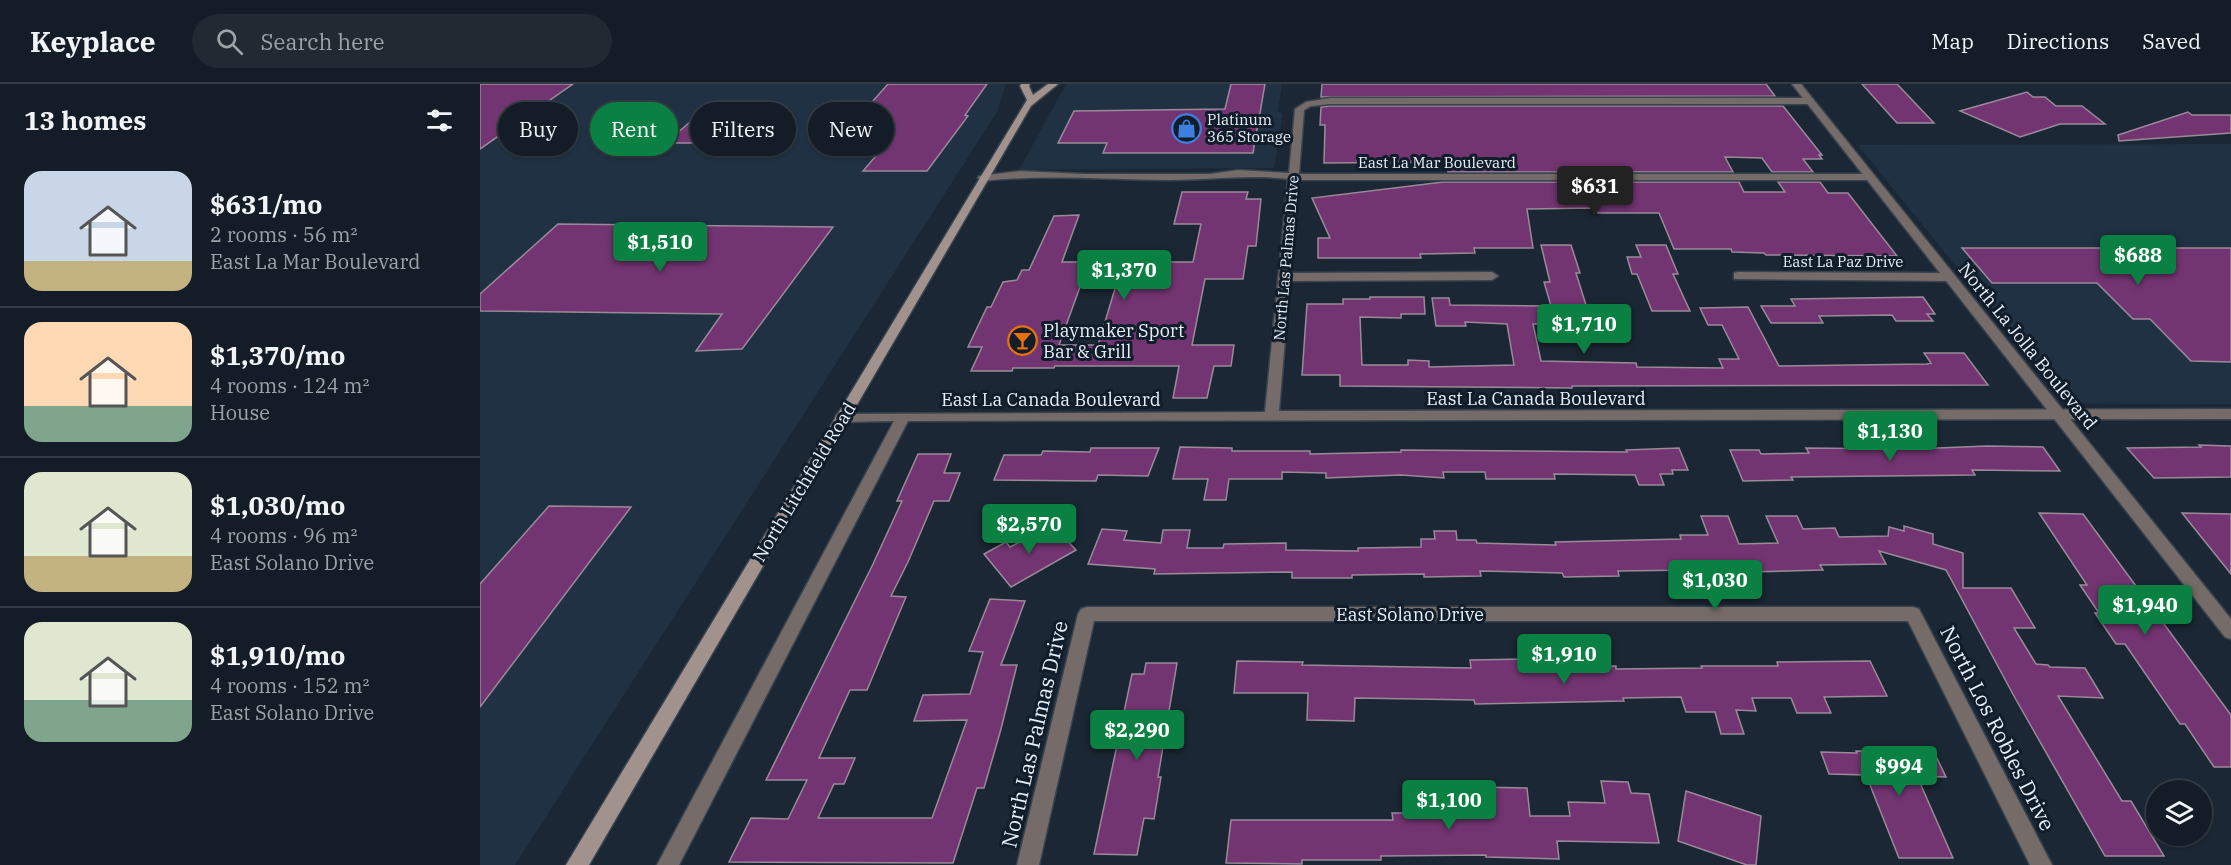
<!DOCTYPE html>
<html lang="en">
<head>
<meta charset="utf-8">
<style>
	:root { --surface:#141d27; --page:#212a33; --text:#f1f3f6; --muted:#9da2a7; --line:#333b44; --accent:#0b8043 }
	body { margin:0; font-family:"IBM Plex Serif",serif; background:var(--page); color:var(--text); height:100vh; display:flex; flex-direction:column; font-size:22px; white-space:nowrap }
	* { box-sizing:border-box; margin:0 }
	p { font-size:20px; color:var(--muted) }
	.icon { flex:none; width:33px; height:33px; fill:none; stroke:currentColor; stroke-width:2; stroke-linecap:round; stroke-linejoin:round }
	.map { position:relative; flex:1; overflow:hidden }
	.side { display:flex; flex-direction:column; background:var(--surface); width:480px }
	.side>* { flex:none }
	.banner { position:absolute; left:18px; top:18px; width:570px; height:54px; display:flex; gap:12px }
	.tools { position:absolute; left:1666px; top:696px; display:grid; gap:12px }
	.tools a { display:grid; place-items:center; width:66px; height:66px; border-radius:50%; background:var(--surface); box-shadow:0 2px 4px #0004,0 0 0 2px var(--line); font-size:30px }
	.price { position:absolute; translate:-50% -51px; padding:0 14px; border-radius:6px; background:var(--accent); color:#fff; font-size:20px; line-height:39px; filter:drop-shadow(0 2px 3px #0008) }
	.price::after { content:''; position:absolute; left:50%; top:36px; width:18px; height:14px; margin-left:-9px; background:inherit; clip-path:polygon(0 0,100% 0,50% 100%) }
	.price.selected { background:#222; color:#fff }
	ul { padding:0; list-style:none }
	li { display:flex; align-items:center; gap:18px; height:150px; padding:0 24px }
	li+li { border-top:2px solid var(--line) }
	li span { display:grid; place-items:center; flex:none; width:168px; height:120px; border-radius:18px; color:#555 }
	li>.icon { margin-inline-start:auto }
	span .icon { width:72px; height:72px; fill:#fffc; stroke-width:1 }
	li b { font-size:26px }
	h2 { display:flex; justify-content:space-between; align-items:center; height:72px; padding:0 24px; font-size:26px }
	.pill { padding:0 21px; border-radius:27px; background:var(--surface); box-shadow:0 2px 4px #0004,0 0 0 2px var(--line); font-size:21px; line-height:54px }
	.pill.selected { background:var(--accent); color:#fff }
	header { display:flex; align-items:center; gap:36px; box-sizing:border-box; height:84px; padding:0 30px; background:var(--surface); border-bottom:2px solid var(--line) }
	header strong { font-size:28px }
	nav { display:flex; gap:33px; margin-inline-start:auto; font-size:21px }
	.search { width:420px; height:54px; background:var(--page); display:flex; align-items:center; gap:15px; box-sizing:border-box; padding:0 21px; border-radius:33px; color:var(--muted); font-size:22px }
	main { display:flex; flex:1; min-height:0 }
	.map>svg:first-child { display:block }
</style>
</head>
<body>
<header>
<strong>Keyplace</strong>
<div class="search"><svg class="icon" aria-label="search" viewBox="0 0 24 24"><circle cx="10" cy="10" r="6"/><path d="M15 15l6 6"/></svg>Search here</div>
<nav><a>Map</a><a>Directions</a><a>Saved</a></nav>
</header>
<main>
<section class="side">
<h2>13 homes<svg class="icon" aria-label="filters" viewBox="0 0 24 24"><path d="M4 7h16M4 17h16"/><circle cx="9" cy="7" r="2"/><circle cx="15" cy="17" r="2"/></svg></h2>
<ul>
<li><span style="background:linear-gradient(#c9d6e8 75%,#c2b280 0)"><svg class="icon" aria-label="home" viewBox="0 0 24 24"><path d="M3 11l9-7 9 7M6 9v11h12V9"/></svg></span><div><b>$631/mo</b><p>2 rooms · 56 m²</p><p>East La Mar Boulevard</p></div></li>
<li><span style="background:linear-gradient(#ffd9b3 70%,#7fa58c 0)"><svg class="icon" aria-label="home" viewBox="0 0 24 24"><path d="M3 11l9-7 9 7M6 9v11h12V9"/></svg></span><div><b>$1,370/mo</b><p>4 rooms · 124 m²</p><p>House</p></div></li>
<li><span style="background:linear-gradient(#dfe7d0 70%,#c2b280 0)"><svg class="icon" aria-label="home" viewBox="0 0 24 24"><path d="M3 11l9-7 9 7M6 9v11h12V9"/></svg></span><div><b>$1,030/mo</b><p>4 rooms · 96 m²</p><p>East Solano Drive</p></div></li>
<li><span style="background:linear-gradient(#dfe7d0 65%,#7fa58c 0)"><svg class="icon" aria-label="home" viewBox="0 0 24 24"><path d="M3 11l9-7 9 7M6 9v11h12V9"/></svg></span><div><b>$1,910/mo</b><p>4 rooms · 152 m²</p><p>East Solano Drive</p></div></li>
</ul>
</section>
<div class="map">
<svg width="1751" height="781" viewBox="0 0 1751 781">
	<rect width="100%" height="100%" fill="#1b2734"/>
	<g fill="#1f3142">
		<polygon points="0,0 526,0 517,28 35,781 0,781"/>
		<polygon points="586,0 802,0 798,28 803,29 794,84 539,86"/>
		<polygon points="1751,60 1751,320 1606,320 1586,315 1579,310 1378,61"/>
	</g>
	<g fill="#733572" stroke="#9a8a99" stroke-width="1.5">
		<polygon points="0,0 93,0 0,65"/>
		<polygon points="408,0 507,0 485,31 488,32 447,87 383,87 413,52 400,52 403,48 329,47 348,27 384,27"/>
		<polygon points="751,0 785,0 773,69 623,69 627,59 578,59 594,27 745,25"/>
		<polygon points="842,0 1286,0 1295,12 841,13"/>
		<polygon points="1382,0 1417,0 1454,39 1417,39"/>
		<polygon points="1547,8 1553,13 1565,13 1576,22 1602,22 1625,40 1580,40 1540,53 1480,27"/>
		<polygon points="850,22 1303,22 1342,71 1339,71 1342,75 1323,75 1333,88 1292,88 1282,74 1245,73 1253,88 968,88 967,78 844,79 845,41 840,41 841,23"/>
		<polygon points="226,24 259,24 220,59 186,59"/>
		<polygon points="1708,28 1712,31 1751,31 1751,49 1639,57 1638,51"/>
		<polygon points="963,98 1259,98 1264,108 1305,108 1298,98 1340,98 1348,109 1368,109 1417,172 1286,171 1284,169 1252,168 1251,165 1194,165 1179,129 1118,129 1116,124 1047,125 1053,164 994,164 995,169 940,170 941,174 838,174 838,154 850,154 832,114"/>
		<polygon points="702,108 768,108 766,115 781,115 776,162 768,162 763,195 725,195 712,261 754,261 751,282 734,282 727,314 693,314 699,282 575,282 574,284 533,284 532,287 491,287 502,263 488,263 507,223 511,223 523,198 537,196 542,186 549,186 574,132 599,131 582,178 609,178 579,261 618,261 643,178 713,178 721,140 694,140"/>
		<polygon points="78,140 353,143 262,265 216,267 242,230 0,227 0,210"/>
		<polygon points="1061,161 1091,161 1100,189 1096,189 1106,221 1071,222 1064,198 1070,198"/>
		<polygon points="1156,161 1186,161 1198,190 1193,190 1210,227 1172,227 1157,190 1152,190 1147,173 1161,173"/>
		<polygon points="1482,164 1751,164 1751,278 1711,277 1670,235 1653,235 1617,199 1512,199"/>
		<polygon points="890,213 944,213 945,230 921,230 921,234 880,233 882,281 928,281 928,276 949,277 949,283 1034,281 1027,240 985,238 986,242 956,242 952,214 969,214 970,221 1067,222 1071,240 1053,240 1061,277 1156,279 1157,283 1243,284 1239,275 1259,275 1242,241 1228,241 1220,224 1268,223 1299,282 1447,280 1451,279 1444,269 1484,269 1508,301 1092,302 1092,304 860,302 860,291 822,291 827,220 863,220 863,215 890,215"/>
		<polygon points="1443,213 1455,230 1447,230 1453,237 1416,237 1412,231 1339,232 1343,239 1291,239 1281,222 1315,222 1311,215"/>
		<polygon points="1719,361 1751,362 1751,393 1674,394 1647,364 1721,363"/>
		<polygon points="1507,362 1563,363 1580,387 1492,386 1495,391 1311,393 1313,396 1263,397 1250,366 1279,366 1281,370 1329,369 1326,364 1433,365"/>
		<polygon points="700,363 752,364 752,367 830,367 830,370 921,368 921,366 1147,368 1146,366 1199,364 1208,386 1192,386 1193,390 1180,390 1184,401 1159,401 1155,391 1074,390 1075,395 1006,395 1005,388 963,388 964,394 921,391 846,394 846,389 802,388 802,395 749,395 746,416 724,416 728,395 693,395"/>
		<polygon points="611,364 679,364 668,392 618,391 616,397 514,396 524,371 561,371 563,367 610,368"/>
		<polygon points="438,370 471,370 464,389 480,389 469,417 454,417 428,478 411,512 426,513 387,606 370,606 339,674 375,674 364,700 354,700 338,734 452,734 487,636 434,637 443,611 490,610 503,568 489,567 510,515 545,517 521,581 537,581 521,645 504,704 497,704 473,779 249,778 271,734 308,735 327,696 286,696 393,480 422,417 417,417"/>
		<polygon points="69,422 151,423 0,623 0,500"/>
		<polygon points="1559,429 1603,430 1751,631 1751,683 1734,683 1705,640 1700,640 1645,560 1636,560 1615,529 1619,529 1600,501 1607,501"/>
		<polygon points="1702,429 1751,430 1751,490"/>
		<polygon points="1221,432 1248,432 1259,460 1298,459 1286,432 1317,432 1323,445 1355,444 1359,453 1408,452 1409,443 1424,447 1424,442 1453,450 1453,460 1483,469 1483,504 1531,504 1555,544 1534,544 1556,580 1568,581 1570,583 1605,584 1623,614 1578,612 1642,717 1651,717 1684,772 1625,772 1535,614 1466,486 1399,467 1406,480 1340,481 1343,486 1270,488 1272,493 1213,492 1211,486 1138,487 1139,492 1084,493 1082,489 1000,487 1001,492 944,493 944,490 872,491 872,494 812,494 812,488 674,490 675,485 608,480 622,445 647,447 644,456 681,459 683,446 710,446 707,464 743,464 744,460 806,459 806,466 878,467 878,464 941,463 941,455 955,455 954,447 976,447 977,456 996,456 997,459 1076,461 1075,458 1201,455 1200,451 1228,451"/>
		<polygon points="572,441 596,466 531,503 504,470 526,458 530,463"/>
		<polygon points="1051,575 1052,583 1136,582 1136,585 1222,584 1221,582 1298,582 1297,578 1390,577 1407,612 1344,613 1351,629 1317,629 1311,614 1272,614 1276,627 1256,626 1264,650 1241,650 1235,628 1206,628 1201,613 1143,614 1144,617 995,620 994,616 875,614 874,637 827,636 828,609 754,609 757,577 823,578 822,581 991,584 990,576"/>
		<polygon points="666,579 697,579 678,693 681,693 674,735 664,734 657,771 614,770 652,590 664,590"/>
		<polygon points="1376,667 1454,668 1466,693 1437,692 1473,774 1419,774 1386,691 1349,690 1341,668 1377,669"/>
		<polygon points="1121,697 1148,698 1151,709 1169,710 1179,759 1077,757 1079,775 1006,773 1006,771 901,772 901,776 822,776 822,780 746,779 751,736 913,736 912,729 926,729 925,713 953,712 955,730 1003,729 1001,703 1047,704 1050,732 1090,732 1088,718 1125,719"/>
		<polygon points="1206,707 1281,732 1276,781 1267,781 1198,757"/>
	</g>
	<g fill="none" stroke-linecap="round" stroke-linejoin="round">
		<defs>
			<g id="minor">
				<path d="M 850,14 L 1329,14 L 1334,17 L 1329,20 L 850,20 L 831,22 L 824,26 L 819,90 L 1389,90 L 1394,93 L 1389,96 L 818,96 L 810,189 L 1012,188 L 1018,192 L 1012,196 L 810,197 L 799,327 L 1751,325 L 1751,335 L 428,337 L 199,781 L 177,781 L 414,337 L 362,338 L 357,336 L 355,333 L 357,330 L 785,328 L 808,95 C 769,90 730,96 690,96 C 627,96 565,90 503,97 L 498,94 L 499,92 L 540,87 L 604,90 L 730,90 L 758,86 L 809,89 L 815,25 L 826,18 Z"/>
				<polygon points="1258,188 1468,189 1474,193 1468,197 1254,195 1254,189"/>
				<polygon points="607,523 1433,523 1439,525 1572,781 1550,781 1428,537 614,537 559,781 537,781 598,530 601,525"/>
			</g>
			<polygon id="tertiary" points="1312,0 1321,0 1751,535 1751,555 1745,553"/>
			<polygon id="secondary" points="541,0 550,0 549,2 553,11 568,0 578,0 551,22 109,781 86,781 547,16 540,2"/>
		</defs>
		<use href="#minor" stroke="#38434f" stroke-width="3"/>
		<use href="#tertiary" stroke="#38434f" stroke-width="3"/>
		<use href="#secondary" stroke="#38434f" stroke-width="3"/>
		<use href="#minor" fill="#756b68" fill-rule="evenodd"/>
		<use href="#tertiary" fill="#756b68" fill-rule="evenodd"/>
		<use href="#secondary" fill="#a2928e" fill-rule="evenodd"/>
	</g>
	<defs>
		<symbol id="shop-ring" viewBox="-11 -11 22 22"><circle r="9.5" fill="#111d2a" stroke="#3f7fe0" stroke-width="1.5"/><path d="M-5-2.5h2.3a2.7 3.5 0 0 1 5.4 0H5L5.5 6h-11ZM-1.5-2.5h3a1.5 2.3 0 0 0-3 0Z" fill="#3f7fe0"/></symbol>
		<symbol id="bar-ring" viewBox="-11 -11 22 22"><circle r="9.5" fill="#111d2a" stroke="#e8710a" stroke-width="1.5"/><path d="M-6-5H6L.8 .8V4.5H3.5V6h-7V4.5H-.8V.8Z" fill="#e8710a"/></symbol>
	</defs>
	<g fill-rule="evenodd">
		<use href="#shop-ring" x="690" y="28" width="33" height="33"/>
		<use href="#bar-ring" x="526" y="240" width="33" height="33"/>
	</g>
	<g text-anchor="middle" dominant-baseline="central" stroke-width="6" stroke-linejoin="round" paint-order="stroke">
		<g font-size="15" fill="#e7eff8" stroke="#111d2a" text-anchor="start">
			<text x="727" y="35">Platinum<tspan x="727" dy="17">365 Storage</tspan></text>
		</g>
		<g font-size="15" fill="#e7eff8" stroke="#111d2a">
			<text x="957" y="78">East La Mar Boulevard</text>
			<text transform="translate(806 174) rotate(-85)">North Las Palmas Drive</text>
			<text x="1363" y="177">East La Paz Drive</text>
		</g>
		<g font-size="18" fill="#e7eff8" stroke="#111d2a" text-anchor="start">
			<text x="563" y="246">Playmaker Sport<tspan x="563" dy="21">Bar &amp; Grill</tspan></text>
		</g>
		<g font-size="18" fill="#e7eff8" stroke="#111d2a">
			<text transform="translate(1548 262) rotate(51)">North La Jolla Boulevard</text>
			<text x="1056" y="314">East La Canada Boulevard</text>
			<text x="571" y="315">East La Canada Boulevard</text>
			<text transform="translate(324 398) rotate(-59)">North Litchfield Road</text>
			<text x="930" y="530">East Solano Drive</text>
		</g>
		<g font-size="21" fill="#e7eff8" stroke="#111d2a">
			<text transform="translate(1518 644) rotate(63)">North Los Robles Drive</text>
			<text transform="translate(554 650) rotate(-77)">North Las Palmas Drive</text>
		</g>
	</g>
</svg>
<div class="tools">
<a><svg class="icon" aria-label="layers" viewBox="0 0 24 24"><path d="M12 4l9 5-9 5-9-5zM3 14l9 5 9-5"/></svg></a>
</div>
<b class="price selected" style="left:1115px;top:133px">$631</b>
<b class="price" style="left:180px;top:189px">$1,510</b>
<b class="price" style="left:1658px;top:202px">$688</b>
<b class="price" style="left:644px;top:217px">$1,370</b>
<b class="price" style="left:1104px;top:271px">$1,710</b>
<b class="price" style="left:1410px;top:378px">$1,130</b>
<b class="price" style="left:549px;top:471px">$2,570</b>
<b class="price" style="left:1235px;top:527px">$1,030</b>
<b class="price" style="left:1665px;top:552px">$1,940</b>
<b class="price" style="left:1084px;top:601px">$1,910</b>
<b class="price" style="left:657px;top:677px">$2,290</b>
<b class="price" style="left:1419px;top:713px">$994</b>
<b class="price" style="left:969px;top:747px">$1,100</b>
<div class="banner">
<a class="pill">Buy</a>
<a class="pill selected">Rent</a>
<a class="pill">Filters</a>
<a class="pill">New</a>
</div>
</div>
</main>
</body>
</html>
